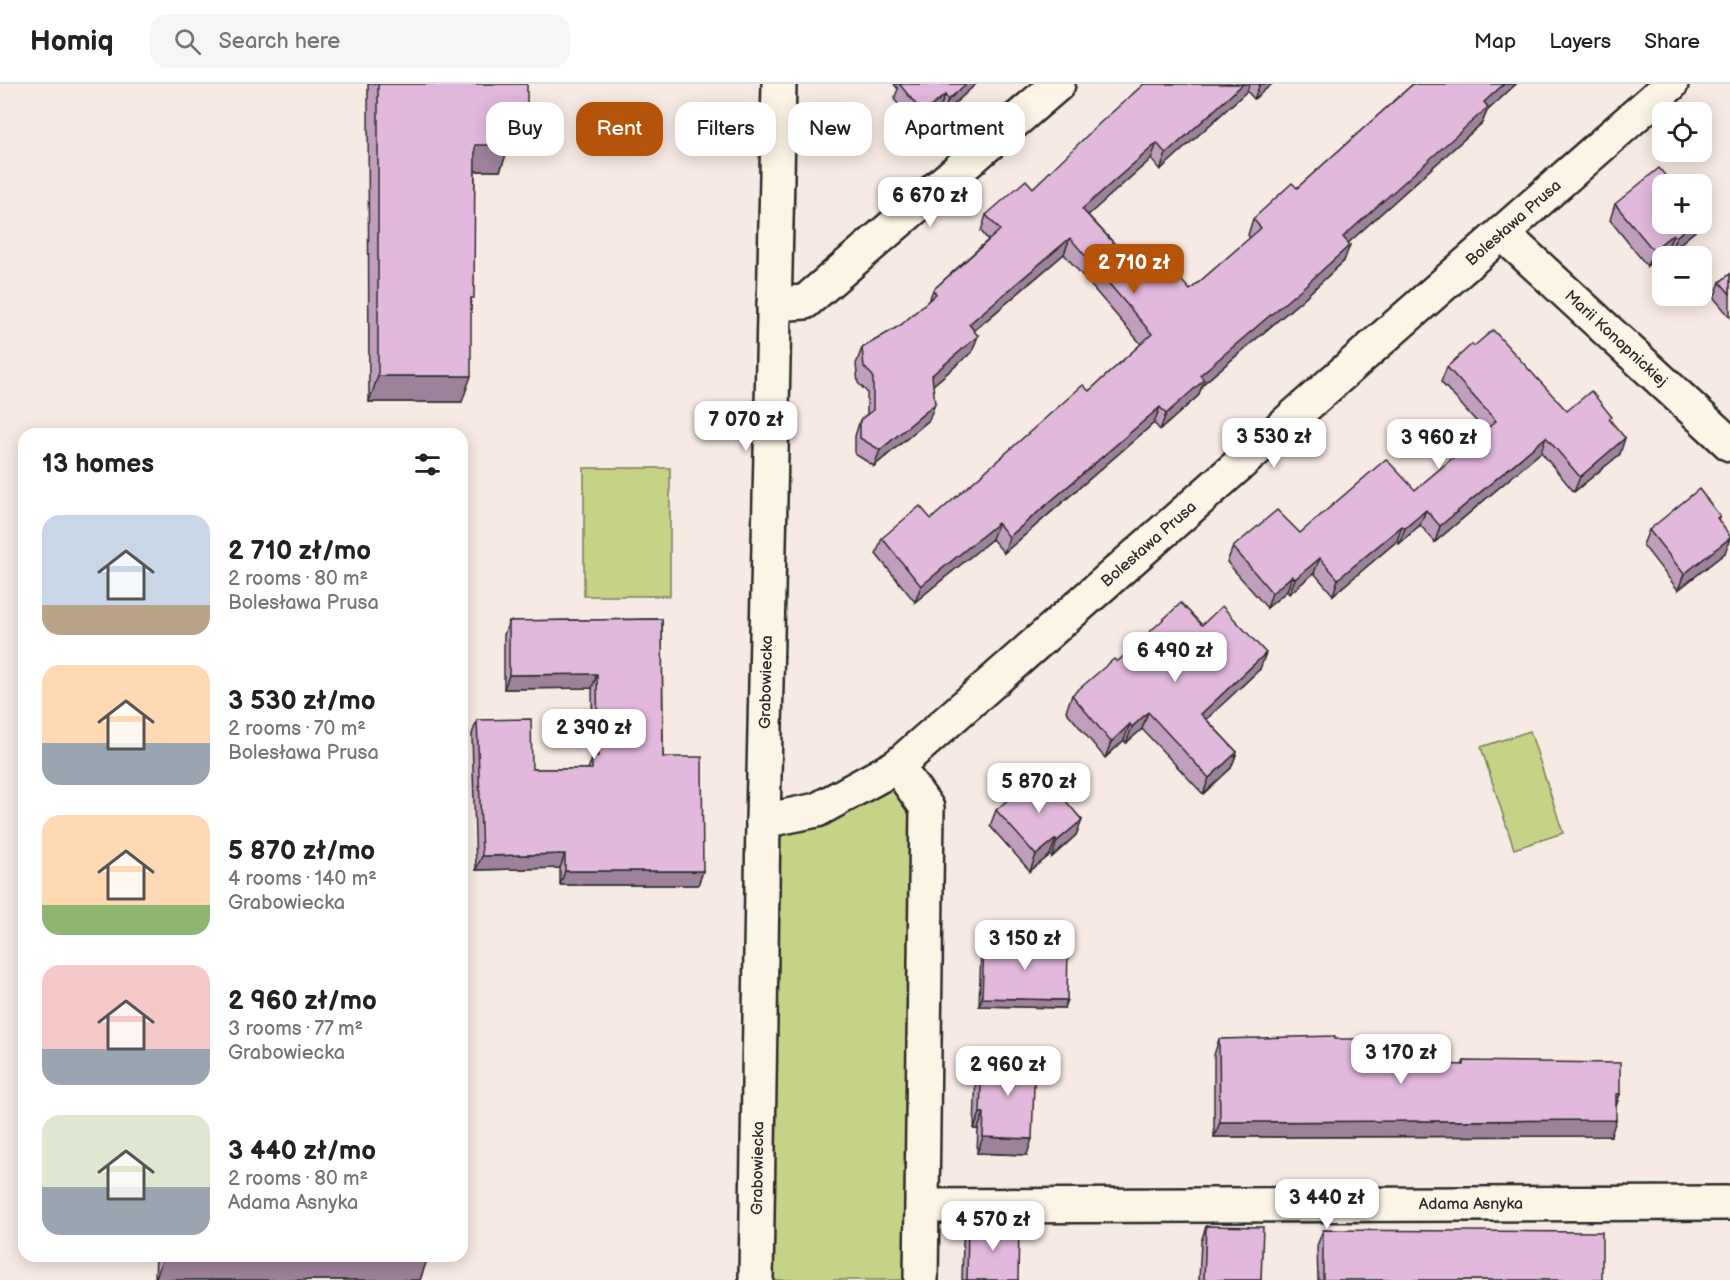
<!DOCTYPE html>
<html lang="en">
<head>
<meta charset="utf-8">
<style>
	:root { --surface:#fff; --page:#f6f6f6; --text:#222; --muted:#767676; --line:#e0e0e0; --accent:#b45309 }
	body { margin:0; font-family:"Balsamiq Sans",sans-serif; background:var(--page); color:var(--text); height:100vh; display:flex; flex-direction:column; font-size:22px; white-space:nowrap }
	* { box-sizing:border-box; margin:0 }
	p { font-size:20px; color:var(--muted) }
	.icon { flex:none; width:33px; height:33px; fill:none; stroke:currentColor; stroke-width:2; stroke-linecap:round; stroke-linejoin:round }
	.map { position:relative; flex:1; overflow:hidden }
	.panel { position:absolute; left:18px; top:344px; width:450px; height:834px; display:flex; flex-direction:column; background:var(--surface); border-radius:18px; box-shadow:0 3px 15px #0003 }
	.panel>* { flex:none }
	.hud { position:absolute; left:486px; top:18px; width:570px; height:54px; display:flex; gap:12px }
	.controls { position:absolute; left:1652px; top:18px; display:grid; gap:12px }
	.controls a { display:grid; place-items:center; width:60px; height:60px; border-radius:12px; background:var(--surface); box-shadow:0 3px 15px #0003; font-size:30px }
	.price { position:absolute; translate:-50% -51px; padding:0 14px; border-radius:12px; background:#fff; color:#222; font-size:20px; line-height:39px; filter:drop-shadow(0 2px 3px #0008) }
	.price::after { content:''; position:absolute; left:50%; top:36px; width:18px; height:14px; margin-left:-9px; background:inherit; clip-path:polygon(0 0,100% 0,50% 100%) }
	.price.selected { background:var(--accent); color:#fff }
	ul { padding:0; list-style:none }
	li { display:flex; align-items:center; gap:18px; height:150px; padding:0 24px }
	li span { display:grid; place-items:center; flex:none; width:168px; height:120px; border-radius:18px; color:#555 }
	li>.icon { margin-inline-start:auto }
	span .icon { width:72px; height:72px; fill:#fffc; stroke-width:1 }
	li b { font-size:26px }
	h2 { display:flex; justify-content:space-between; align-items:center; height:72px; padding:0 24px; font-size:26px }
	.chip { padding:0 21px; border-radius:18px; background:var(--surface); box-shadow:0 3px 15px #0003; font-size:21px; line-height:54px }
	.chip.selected { background:var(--accent); color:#fff }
	header { display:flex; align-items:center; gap:36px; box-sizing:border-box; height:84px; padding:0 30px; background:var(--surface); border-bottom:2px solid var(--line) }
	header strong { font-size:28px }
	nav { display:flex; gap:33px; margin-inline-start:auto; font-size:21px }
	.search { width:420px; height:54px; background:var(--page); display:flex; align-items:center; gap:15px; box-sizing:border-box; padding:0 21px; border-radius:18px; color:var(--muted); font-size:22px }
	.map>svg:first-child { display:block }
</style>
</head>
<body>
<header>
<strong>Homiq</strong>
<div class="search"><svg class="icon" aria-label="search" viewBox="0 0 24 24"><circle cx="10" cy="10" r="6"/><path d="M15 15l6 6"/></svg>Search here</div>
<nav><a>Map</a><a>Layers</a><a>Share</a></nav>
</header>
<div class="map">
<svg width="1730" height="1196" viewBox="0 0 1730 1196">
	<rect width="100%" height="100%" fill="#f7e9e3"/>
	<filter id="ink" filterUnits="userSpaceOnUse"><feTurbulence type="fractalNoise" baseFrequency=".0167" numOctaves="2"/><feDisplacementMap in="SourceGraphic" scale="12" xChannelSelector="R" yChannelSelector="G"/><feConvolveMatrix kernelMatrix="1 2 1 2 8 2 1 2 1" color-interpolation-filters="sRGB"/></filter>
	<g filter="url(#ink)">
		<g fill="#c6d386" stroke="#787f58" stroke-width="1.5">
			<rect x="584" y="384" width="86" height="128"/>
			<polygon points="1530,647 1563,749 1514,765 1481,663"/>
			<polygon points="897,682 914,705 921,1196 756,1196 763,737"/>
		</g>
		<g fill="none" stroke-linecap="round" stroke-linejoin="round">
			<defs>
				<g id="street">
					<path id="s1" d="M 1503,150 L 1730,360"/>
					<polyline points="774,220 805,218 1058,0"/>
					<polyline points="897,682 927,724 921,1196"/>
					<path id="s2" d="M 923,1122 L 1730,1119"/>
				</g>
				<g id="secondary">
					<path id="s3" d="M 763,737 L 817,726 L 897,682 L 1671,0"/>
					<path id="s4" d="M 756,1196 L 763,737 L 779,0"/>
				</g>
			</defs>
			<use href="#street" stroke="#2b2b2b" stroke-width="38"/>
			<use href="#secondary" stroke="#2b2b2b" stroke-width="38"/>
			<use href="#street" stroke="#fcf5e5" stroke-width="33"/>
			<use href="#secondary" stroke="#fcf5e5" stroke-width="33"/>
		</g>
		<g fill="#c29ebe" stroke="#2b2b2b" stroke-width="1.5">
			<polygon points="368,0 527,0 517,68 507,68 500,87 475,87 471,222 462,318 369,318"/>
			<polygon points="894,0 976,0 943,30 940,24 918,43 894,15 898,5"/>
			<polygon points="1144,0 1272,0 1254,15 1247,7 1160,86 1151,75 1088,131 1149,197 1190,206 1250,154 1248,151 1253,135 1297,104 1413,0 1516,0 1487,27 1482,39 1348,159 1344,177 1302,216 1203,300 1198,312 1160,346 1154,339 1004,469 992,455 915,518 876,470 882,454 931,435 1089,307 1141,260 1064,170 974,247 972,268 933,301 929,336 874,382 855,370 855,352 860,336 867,330 867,308 858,299 856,280 862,264 901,241 929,216 933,206 988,156 981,147 986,131 1033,104"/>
			<polygon points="1672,100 1662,140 1698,140 1695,147 1670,168 1667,166 1647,182 1610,136 1615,120"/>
			<polygon points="1730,190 1730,233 1714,214 1720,198"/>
			<polygon points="1474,262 1567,327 1611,337 1620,370 1574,408 1541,368 1435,458 1420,441 1399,460 1397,457 1333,511 1314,489 1289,510 1287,507 1267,524 1227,478 1233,463 1300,449 1415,406 1485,347 1441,298 1447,283"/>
			<polygon points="1720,432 1718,436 1725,469 1678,506 1643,461 1649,446"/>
			<polygon points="662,535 663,673 703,787 698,801 560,801 560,784 476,786 472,650 477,636 532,685 588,685 593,672 592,604 504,605 504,551 509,537"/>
			<polygon points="1202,541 1260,585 1206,635 1237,668 1231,684 1203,710 1142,645 1126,659 1124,656 1105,674 1066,627 1072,611 1117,578"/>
			<polygon points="1052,704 1082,736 1076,751 1052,773 1050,771 1030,787 990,742 996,726"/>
			<polygon points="984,858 1064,924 979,922 981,866"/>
			<polygon points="1219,955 1335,955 1390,978 1462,981 1464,977 1620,1010 1616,1021 1611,1052 1214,1053 1214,971"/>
			<polygon points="982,973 1027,1071 977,1069 978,1045 974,1045 976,988"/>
			<polygon points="968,1140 1018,1196 962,1196 963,1156"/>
			<polygon points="1206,1142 1261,1196 1199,1196 1201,1158"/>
			<polygon points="1323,1146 1602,1196 1318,1196 1317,1162"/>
			<polygon points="156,1172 428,1172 420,1196 155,1196"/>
		</g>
		<g fill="#9e819b" stroke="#2b2b2b" stroke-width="1.5">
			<polygon points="966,0 976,0 943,30 948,16"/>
			<polygon points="1243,0 1250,0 1247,7 1160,86 1166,70"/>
			<polygon points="1260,0 1272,0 1254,15"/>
			<polygon points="1504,0 1516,0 1487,27 1482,39 1337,169 1343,153 1484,18"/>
			<polygon points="945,11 940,24 918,43 923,29"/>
			<polygon points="509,42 527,42 517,68 507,68 500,87 465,87 475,61"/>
			<polygon points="1157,59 1151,75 1077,141 1082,125"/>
			<polygon points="1691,140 1698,140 1695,147 1670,168 1676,153"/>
			<polygon points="1673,150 1667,166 1647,182 1653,166"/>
			<polygon points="1070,154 1064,170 963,256 969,240"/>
			<polygon points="1350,161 1344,177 1302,216 1203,300 1198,312 1160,346 1166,330 1200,291"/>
			<polygon points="978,252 972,268 926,307 932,291"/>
			<polygon points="378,292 471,292 462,318 369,318"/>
			<polygon points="935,320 929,336 874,382 880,366"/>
			<polygon points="1160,323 1154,339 1004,469 1009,453"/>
			<polygon points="1546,353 1541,368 1435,458 1440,442"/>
			<polygon points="1625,354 1620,370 1574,408 1580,393"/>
			<polygon points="1426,426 1420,441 1399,460 1405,444"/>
			<polygon points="998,439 992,455 915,518 921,502"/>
			<polygon points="1402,442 1397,457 1333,511 1338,495"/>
			<polygon points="1730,454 1725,469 1678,506 1684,490"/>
			<polygon points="1320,474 1314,489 1289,510 1295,495"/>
			<polygon points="1292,492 1287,507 1267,524 1272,509"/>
			<polygon points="1266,569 1260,585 1195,646 1201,630"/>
			<polygon points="597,590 592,604 504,605 509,591"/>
			<polygon points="1148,628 1142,645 1126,659 1132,643"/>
			<polygon points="1130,640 1124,656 1105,674 1111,658"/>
			<polygon points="1237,668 1231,684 1203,710 1209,694"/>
			<polygon points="1082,736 1076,751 1052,773 1057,757"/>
			<polygon points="1056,755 1050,771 1030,787 1036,771"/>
			<polygon points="565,770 560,784 476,786 482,772"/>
			<polygon points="565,787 703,787 698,801 560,801"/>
			<polygon points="982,914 1067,916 1064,924 979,922"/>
			<polygon points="1616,1010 1620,1010 1615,1026"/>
			<polygon points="980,1029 984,1029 978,1045 974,1045"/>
			<polygon points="1616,1036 1611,1052 1214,1053 1220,1038"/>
			<polygon points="983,1053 1032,1055 1027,1071 977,1069"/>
			<polygon points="164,1172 354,1172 428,1173 420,1196 155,1196"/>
		</g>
		<g fill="#e2b8dd" stroke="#2b2b2b" stroke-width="1.5">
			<polygon points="378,0 527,0 527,42 509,42 509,61 475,61 474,214 471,214 471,292 378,292"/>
			<polygon points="900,0 966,0 948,16 945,11 923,29 900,1"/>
			<polygon points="1144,0 1243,0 1166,70 1157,59 1082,125 1149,197 1168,181 1190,206 1261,144 1253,135 1292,99 1297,104 1413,0 1504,0 1484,18 1488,23 1343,153 1350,161 1307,200 1200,291 1204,296 1166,330 1160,323 1009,453 998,439 921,502 882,454 920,422 931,435 1083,301 1089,307 1152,250 1070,154 969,240 978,252 932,291 935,320 880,366 860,354 860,336 873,326 873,292 864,283 862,264 901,241 936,210 933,206 1000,146 986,131 1026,96 1033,104 1101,38"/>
			<polygon points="1659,84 1672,100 1674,98 1676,100 1662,100 1662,140 1691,140 1676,153 1673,150 1653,166 1615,120"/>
			<polygon points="1730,190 1730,210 1720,198"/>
			<polygon points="1493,246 1567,327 1591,307 1612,333 1609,335 1625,354 1580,393 1546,353 1440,442 1426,426 1405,444 1402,442 1338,495 1320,474 1295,495 1292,492 1272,509 1233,463 1277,426 1300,449 1386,375 1415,406 1496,337 1447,283 1472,260 1474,262"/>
			<polygon points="1699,405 1720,432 1717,434 1730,452 1730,454 1684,490 1649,446"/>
			<polygon points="1181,519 1202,541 1222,522 1266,569 1201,630 1237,668 1209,694 1148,628 1132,643 1130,640 1111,658 1072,611 1114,575 1117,578"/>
			<polygon points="662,535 663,673 702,673 703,787 565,787 565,770 482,772 477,636 531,635 532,685 592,685 592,672 598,672 597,590 509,591 509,537"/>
			<polygon points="1039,689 1052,704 1053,702 1082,736 1057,757 1056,755 1036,771 996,726"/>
			<polygon points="984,858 1068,860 1067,916 982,914"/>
			<polygon points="1335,952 1335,955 1390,955 1390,978 1464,981 1464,977 1620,979 1620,1010 1616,1010 1616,1036 1220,1038 1219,955"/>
			<polygon points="982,973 1035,974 1032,1055 983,1053 984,1029 980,1029"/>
			<polygon points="968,1140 1019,1141 1018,1196 967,1196"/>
			<polygon points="1206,1142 1263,1143 1261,1196 1204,1196"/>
			<polygon points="1323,1146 1602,1148 1602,1196 1323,1196"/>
			<polygon points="354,1172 428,1172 428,1173"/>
		</g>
	</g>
	<g text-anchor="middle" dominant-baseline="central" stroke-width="4.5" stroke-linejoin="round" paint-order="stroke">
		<g font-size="16" fill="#2b2b2b" stroke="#fcf5e5">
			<text stroke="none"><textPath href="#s3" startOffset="968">Bolesława Prusa</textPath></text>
			<text stroke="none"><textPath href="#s1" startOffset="154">Marii Konopnickiej</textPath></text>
			<text stroke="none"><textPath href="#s3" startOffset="482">Bolesława Prusa</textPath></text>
			<text stroke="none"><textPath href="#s4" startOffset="598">Grabowiecka</textPath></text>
			<text stroke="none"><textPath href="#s4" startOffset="112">Grabowiecka</textPath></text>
			<text stroke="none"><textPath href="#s2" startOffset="548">Adama Asnyka</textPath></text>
		</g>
	</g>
</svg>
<div class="controls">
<a><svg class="icon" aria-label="locate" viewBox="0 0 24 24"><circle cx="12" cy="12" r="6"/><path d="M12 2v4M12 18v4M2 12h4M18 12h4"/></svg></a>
<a>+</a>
<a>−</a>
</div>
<b class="price" style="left:930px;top:144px">6 670 zł</b>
<b class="price selected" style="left:1134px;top:211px">2 710 zł</b>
<b class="price" style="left:746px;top:368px">7 070 zł</b>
<b class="price" style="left:1274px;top:385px">3 530 zł</b>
<b class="price" style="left:1439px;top:386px">3 960 zł</b>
<b class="price" style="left:1175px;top:599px">6 490 zł</b>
<b class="price" style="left:594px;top:676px">2 390 zł</b>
<b class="price" style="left:1039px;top:730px">5 870 zł</b>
<b class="price" style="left:1025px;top:887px">3 150 zł</b>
<b class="price" style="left:1401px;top:1001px">3 170 zł</b>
<b class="price" style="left:1008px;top:1013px">2 960 zł</b>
<b class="price" style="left:1327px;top:1146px">3 440 zł</b>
<b class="price" style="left:993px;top:1168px">4 570 zł</b>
<div class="hud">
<a class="chip">Buy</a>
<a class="chip selected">Rent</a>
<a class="chip">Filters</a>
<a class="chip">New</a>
<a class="chip">Apartment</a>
</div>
<section class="panel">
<h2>13 homes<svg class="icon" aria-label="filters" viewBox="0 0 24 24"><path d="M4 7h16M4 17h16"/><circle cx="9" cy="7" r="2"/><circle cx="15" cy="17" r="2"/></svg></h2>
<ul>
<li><span style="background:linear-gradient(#c9d6e8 75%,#b9a48a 0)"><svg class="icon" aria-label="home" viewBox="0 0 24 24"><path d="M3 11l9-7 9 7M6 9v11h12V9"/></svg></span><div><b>2 710 zł/mo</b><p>2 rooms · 80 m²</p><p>Bolesława Prusa</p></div></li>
<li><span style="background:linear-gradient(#ffd9b3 65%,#9aa5b1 0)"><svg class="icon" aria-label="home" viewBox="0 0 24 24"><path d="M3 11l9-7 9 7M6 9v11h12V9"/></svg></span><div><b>3 530 zł/mo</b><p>2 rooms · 70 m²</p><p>Bolesława Prusa</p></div></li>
<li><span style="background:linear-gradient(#ffd9b3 75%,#8fb573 0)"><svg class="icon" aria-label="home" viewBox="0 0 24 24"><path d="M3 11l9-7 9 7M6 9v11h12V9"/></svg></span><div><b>5 870 zł/mo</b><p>4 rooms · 140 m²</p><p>Grabowiecka</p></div></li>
<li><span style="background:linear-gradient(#f6c9c9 70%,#9aa5b1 0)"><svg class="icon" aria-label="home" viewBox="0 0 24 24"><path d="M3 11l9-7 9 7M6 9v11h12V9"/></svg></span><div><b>2 960 zł/mo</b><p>3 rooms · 77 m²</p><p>Grabowiecka</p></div></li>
<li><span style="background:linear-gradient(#dfe7d0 60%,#9aa5b1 0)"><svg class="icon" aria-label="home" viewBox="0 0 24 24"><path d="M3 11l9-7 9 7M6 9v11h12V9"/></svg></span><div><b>3 440 zł/mo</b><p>2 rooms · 80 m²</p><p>Adama Asnyka</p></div></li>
</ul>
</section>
</div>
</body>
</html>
